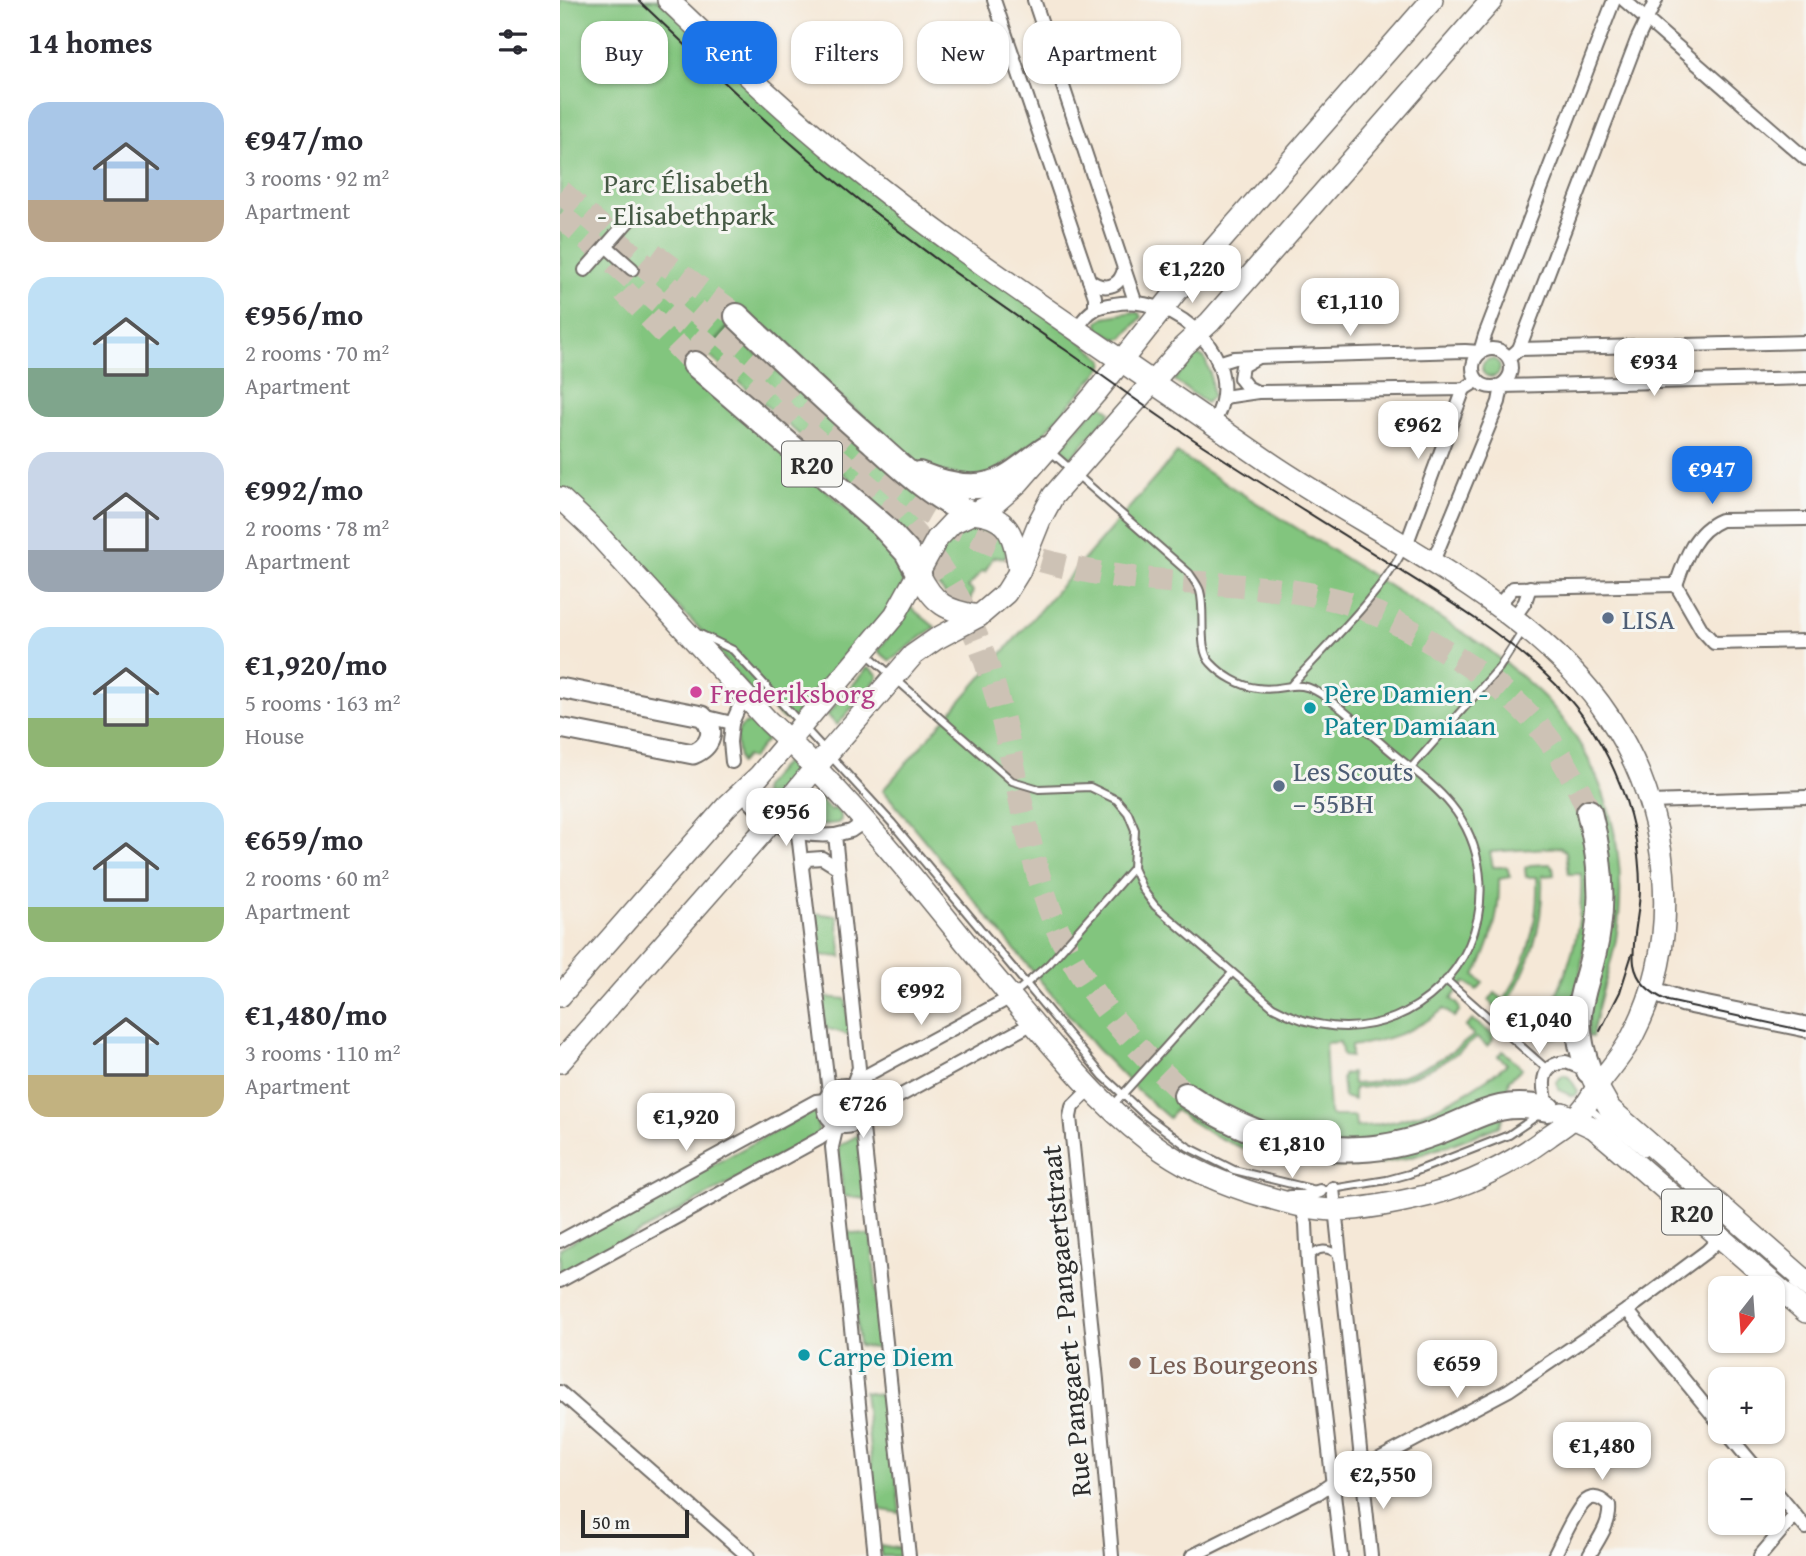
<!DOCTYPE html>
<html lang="en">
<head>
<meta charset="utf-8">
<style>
	:root { --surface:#fff; --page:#f2f2f3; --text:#2b2b33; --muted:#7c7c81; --accent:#1a73e8 }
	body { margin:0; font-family:"Gentium Book Plus",serif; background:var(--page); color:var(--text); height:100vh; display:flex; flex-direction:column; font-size:26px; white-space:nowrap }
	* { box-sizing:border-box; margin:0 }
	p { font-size:23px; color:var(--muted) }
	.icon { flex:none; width:38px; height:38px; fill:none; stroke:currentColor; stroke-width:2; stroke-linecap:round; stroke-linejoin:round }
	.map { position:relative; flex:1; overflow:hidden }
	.panel { display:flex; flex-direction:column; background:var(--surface); width:560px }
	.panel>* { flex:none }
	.guide { position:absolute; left:21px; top:21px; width:665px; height:63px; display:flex; gap:14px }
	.needle { width:46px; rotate:197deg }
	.tools { position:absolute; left:1148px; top:1276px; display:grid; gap:14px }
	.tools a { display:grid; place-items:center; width:77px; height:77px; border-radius:14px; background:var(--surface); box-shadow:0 2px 5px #0004; font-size:35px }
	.scale { position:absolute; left:21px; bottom:18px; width:108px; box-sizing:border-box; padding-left:7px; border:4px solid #2b2b2b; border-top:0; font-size:19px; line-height:24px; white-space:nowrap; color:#2b2b2b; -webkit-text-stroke:5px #f6f6f2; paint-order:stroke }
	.price { position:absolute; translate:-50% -60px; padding:0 16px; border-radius:14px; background:#fff; color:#222; font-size:23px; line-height:46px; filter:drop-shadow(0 2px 4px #0008) }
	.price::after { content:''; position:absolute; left:50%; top:42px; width:21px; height:16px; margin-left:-10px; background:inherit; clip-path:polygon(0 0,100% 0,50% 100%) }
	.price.selected { background:var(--accent); color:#fff }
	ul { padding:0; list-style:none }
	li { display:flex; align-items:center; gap:21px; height:175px; padding:0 28px }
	li span { display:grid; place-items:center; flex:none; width:196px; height:140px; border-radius:21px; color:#555 }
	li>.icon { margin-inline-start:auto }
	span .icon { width:84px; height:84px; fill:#fffc; stroke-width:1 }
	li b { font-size:30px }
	h2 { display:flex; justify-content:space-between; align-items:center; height:84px; padding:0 28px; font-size:30px }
	.chip { padding:0 24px; border-radius:21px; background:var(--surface); box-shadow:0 2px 5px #0004; font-size:24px; line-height:63px }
	.chip.selected { background:var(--accent); color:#fff }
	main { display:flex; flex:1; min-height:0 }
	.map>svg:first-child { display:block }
</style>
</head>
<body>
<main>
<section class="panel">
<h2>14 homes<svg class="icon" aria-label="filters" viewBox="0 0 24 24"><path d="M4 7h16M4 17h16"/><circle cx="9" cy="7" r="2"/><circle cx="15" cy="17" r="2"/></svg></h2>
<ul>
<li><span style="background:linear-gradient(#a9c7e8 70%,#b9a48a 0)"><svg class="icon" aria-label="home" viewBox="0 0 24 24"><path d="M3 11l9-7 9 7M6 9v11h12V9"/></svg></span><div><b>€947/mo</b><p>3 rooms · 92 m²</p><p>Apartment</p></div></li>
<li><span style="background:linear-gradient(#bfe0f5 65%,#7fa58c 0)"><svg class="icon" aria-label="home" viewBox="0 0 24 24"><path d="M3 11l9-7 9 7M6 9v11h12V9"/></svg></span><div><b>€956/mo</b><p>2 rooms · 70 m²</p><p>Apartment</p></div></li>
<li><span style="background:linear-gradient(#c9d6e8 70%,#9aa5b1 0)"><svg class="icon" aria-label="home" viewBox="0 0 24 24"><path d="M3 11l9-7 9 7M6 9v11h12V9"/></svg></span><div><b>€992/mo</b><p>2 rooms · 78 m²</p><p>Apartment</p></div></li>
<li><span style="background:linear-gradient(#bfe0f5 65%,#8fb573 0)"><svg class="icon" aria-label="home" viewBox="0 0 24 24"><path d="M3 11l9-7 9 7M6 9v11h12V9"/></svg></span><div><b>€1,920/mo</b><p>5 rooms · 163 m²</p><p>House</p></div></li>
<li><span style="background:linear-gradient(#bfe0f5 75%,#8fb573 0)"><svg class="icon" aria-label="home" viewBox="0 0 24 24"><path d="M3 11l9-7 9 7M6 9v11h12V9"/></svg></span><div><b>€659/mo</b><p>2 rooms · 60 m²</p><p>Apartment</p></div></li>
<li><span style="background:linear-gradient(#bfe0f5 70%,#c2b280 0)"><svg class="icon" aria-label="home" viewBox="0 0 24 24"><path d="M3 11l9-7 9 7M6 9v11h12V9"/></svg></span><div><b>€1,480/mo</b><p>3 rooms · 110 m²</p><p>Apartment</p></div></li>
</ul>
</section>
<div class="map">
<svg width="1246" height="1556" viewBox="0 0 1246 1556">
	<rect width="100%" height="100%" fill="#f6f6f2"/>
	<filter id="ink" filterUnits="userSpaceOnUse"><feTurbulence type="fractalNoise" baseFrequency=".0143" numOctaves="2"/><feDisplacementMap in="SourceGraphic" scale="14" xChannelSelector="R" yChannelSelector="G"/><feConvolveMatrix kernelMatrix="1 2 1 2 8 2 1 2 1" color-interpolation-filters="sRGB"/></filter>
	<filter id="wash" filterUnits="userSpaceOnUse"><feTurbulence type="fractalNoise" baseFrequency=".00686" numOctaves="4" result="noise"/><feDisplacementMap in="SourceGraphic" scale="28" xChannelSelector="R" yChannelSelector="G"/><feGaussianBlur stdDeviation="1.57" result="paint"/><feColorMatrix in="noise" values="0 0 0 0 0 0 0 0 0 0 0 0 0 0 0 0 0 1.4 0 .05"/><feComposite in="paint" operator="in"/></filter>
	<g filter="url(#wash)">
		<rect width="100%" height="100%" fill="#f5e8d7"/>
		<g fill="#82c57e" stroke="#567854" stroke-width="2">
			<path d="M 0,0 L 99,0 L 544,360 L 543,366 L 535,376 L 479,439 L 424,480 L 362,468 L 182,311 L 130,369 L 328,545 L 347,574 L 337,600 L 231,721 C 218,720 209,701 193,694 L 138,627 L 0,490 Z"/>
			<polygon points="572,312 579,313 582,317 563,338 556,339 545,332 543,334 538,329 538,322 544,317"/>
			<polygon points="168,329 376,509 352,537 308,498 309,496 146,353"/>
			<polygon points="635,355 644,357 650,372 653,396 646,403 614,380"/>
			<circle cx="931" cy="368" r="9"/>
			<polygon points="540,403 551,412 513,456 509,456 501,448"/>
			<path d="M 617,453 L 923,645 C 944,662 965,678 984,697 C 1045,762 1071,851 1056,939 C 1050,972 1037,1003 1032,1037 L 1028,1036 L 1033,879 L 1012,1036 L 986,1038 L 983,1043 L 964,1027 L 968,1022 L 977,1030 C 1007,982 1024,931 1021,874 L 1009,874 L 1006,852 L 1000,847 L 930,852 L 933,867 L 947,867 L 950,877 L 939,879 C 940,914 932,944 915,975 L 923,983 L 917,990 L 905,982 L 891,999 L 897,1003 L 900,1010 L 894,1017 L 884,1009 C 856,1031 827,1041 791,1046 L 791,1057 L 783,1056 L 780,1042 L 765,1043 L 769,1113 L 773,1116 L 795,1116 L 796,1127 C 854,1123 902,1100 947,1064 L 938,1056 L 943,1051 L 962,1068 L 949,1080 L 946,1096 L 864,1128 L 742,1153 L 944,1115 L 939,1126 C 874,1152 809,1177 738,1163 L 737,1160 L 732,1160 L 731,1162 C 689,1154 649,1136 615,1110 L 609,1118 L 578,1091 L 536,1048 L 323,790 Z"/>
			<path d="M 418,525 C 436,527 447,540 446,558 L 433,557 L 425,572 L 422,571 L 408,587 L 413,591 L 410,600 C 397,602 389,600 381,589 C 378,586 375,584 374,580 C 364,558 398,528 418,525 Z"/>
			<polygon points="350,607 375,627 330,661 318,651"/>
			<polygon points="307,668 311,669 318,675 317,679 277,725 267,715"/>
			<path d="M 192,722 L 203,729 L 200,733 L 207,740 L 191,759 L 186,756 L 180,763 C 177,747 170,725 192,722 Z"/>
			<polygon points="226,761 231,761 236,767 234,774 213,798 204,797 202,790 204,786"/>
			<polygon points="258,797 271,811 274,808 281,815 281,820 278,823 260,825 233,820 239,812 243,815"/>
			<path d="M 990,864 L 993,867 L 994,875 L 982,876 C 984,923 972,964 947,1003 L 956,1012 L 949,1019 L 929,1001 L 935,993 L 944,1000 C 968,962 979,922 977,877 L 966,877 L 965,868 L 970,865 Z"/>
			<polygon points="253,913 277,916 282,957 258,955"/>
			<polygon points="262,997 286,999 290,1035 265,1028"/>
			<path d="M 913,1020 L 932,1034 L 933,1040 L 927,1046 L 917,1038 C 882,1067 840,1086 794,1088 L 794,1100 L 784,1097 L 782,1078 L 784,1074 L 792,1073 L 793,1084 C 838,1083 880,1064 914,1035 L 905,1027 Z"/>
			<polygon points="1003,1075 1009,1077 1018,1091 1016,1095 1012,1096 999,1090 996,1082"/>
			<circle cx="285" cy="1106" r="14"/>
			<polygon points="256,1109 259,1134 0,1276 0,1248"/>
			<polygon points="300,1134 307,1199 283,1196 278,1146"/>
			<polygon points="287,1232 311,1236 322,1349 299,1346"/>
			<polygon points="304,1392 327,1396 340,1513 316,1509"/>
			<polygon points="320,1545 343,1549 344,1556 321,1556"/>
		</g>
	</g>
	<g filter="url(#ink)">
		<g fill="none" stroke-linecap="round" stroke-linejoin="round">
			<g stroke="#cdc2b5" stroke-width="24" stroke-dasharray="24 12" stroke-linecap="butt">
				<path d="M 0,191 L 365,511 C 427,547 494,568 564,577 C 633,585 702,583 769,598 C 819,609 864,637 906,664 C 967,704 1001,745 1029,812"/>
				<path d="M 0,215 L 319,496 C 399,574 428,647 451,755 C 465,819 475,884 504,943 C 533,1002 578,1051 626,1095"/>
				<polyline points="93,254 177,316"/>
				<polyline points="64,291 135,364"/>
			</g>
			<defs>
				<g id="lane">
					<polyline points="140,634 173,650 332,823 543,1076 586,1116 628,1147 674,1170 760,1191 827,1180 849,1174 949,1135 977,1116"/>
					<path d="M 306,653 L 452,781 L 479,789 L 530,787 L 557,800 L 568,813 L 575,830 L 573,868 L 583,890 L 595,906 L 713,1007 C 751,1028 794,1034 835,1017 C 867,1004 895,977 909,945 C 929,899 923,844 891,805 C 873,783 849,767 828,749 C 808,732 788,713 767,698 C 734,674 728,693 697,688 C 680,686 662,675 651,663 C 637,650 646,611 640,591 C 638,585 633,579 629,573 L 491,452"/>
					<path d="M 732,684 C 768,644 819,596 844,549"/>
					<polyline points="851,768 939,668 962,632"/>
					<polyline points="886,980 988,1070"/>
					<polyline points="454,994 489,964 573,868"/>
					<polyline points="554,1104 672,973"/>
					<polyline points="1027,1106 1084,1153"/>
					<path d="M 750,1258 C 757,1247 769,1247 778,1256"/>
					<polyline points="1234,1284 1246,1294"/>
				</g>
				<g id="street">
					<polyline points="434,0 535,297 535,308"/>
					<polyline points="474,0 575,301"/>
					<polyline points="1064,0 1246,159"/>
					<polyline points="46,246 72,269"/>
					<polyline points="25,270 69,220"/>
					<path d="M 529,280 C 544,291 560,288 564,269"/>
					<path d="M 516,330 C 521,323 526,314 534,310 C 539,306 547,305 554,304 C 617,292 691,362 653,423"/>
					<circle cx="932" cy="368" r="19"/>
					<polyline points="959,349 1077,40 1096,0"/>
					<polyline points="696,358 682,366 680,378 687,387 697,392"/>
					<polyline points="949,358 959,349 1246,342"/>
					<polyline points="658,363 674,358 696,357 905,351 920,352 925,335 1054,0"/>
					<polyline points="664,397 698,392 904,389 917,381"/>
					<polyline points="845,548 904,389"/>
					<polyline points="872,564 939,402 942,386 1246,378"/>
					<path d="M 1116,585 C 1125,559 1134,531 1161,520 L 1246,519"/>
					<polyline points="1116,585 1142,630 1154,643 1246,641"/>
					<polyline points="937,607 953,588 1116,585"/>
					<polyline points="953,619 965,602 970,587"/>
					<polyline points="143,716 172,723 180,705 187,698"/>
					<polyline points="172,762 170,742 172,723"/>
					<path d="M 182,792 C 207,826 233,838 275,835"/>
					<polyline points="1090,802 1246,797"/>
					<polyline points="238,834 269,1092"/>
					<polyline points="243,865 248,859 262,858 278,868"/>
					<circle cx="285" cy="1106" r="21"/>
					<polyline points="292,1086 299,1068 275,835 291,831 304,822"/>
					<polyline points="297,1088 307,1075 451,997"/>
					<polyline points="531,1088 512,1107 510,1117 537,1380 552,1556"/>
					<path d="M 988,1109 C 983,1088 977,1065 1006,1062 L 1029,1071"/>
					<polyline points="306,1112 314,1110 473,1023"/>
					<polyline points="302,1119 349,1556"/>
					<polyline points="277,1126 272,1147 315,1556"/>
					<polyline points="773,1188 811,1556"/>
					<polyline points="730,1197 743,1197 760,1191"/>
					<polyline points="741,1203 746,1224 748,1265 781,1556"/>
					<polyline points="0,1241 256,1101 265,1100"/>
					<polyline points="0,1281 259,1139 269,1132 274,1124"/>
					<polyline points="1067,1310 1160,1424"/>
					<polyline points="0,1392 188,1556"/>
					<polyline points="1166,1432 1198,1470"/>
					<polyline points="1213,1488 1246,1528"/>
					<polyline points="632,1556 758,1493 777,1480 797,1474 817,1460 949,1390 1076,1304 1147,1251 1161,1237"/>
					<path d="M 994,1556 C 1001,1544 1017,1504 1029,1499 C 1037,1495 1044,1501 1049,1506 C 1051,1524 1037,1541 1029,1556"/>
					<polyline points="1200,1556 1235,1515"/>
				</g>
				<g id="secondary">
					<path d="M 0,688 L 142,716 C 158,730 150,747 133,754 L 0,728"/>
					<polyline points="1092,991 1124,1002 1246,1027"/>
				</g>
				<g id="primary">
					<path d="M 0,498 L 32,528 L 207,720 C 275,783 336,856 394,928 C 422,963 451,997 480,1031 C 517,1074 555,1119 603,1151 C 633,1171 666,1185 700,1195 C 727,1203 751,1210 778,1210 C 809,1209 841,1202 870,1195 C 914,1183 953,1163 989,1136 C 1000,1128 1012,1121 1021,1111 C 1030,1101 1035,1089 1043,1078 C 1054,1064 1065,1051 1073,1035 C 1125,935 1110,809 1049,717 C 976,605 819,537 710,463 C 651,423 593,382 534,342 C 450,284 365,226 286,161 C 224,111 166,55 108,0"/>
					<path d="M 410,513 C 450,515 454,536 459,570"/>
					<path d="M 359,574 C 374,604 386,611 419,616"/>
					<polyline points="0,996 167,806 199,776 335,615 377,539 392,523 435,503 459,482 535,394 616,292 872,0"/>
					<polyline points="0,1062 200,835 255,768 353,655 376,639 419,616 446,593 459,572 480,520 493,496 624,346 650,322 932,0"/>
					<polyline points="1033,1079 1050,1109 1246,1281"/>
					<polyline points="1002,1113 1034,1128 1053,1144 1246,1312"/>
				</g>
				<g id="highway">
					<path d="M 177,316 C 221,358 265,400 311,440 C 342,468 372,497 410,513"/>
					<polyline points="135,364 323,526 347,552 359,574"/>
					<path d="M 359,474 C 386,485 419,493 445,478 C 460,470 472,458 486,449"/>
					<path d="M 1029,812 C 1039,851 1044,889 1038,929 C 1031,989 1004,1006 1029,1071"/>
					<path d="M 626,1095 C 703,1146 786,1167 875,1133 C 921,1116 935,1099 988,1109"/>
				</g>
			</defs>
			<use href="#lane" stroke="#726d67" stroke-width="10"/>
			<use href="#street" stroke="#726d67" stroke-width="16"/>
			<use href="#secondary" stroke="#726d67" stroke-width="23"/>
			<use href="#primary" stroke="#726d67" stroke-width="24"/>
			<use href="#highway" stroke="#726d67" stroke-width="28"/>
			<use href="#lane" stroke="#fff" stroke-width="6"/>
			<use href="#street" stroke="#fff" stroke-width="12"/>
			<use href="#secondary" stroke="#fff" stroke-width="19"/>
			<use href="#primary" stroke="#fff" stroke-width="21"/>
			<use href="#highway" stroke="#fff" stroke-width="24"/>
			<g stroke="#2b2b2b" stroke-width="2">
				<path d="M 78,0 C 124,43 169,88 216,130 C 307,212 409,284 510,353 C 557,386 604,421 653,452 C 714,492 776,530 838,569 C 889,601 940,632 985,674 C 1044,728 1080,808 1080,889 C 1080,913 1071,940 1074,964 C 1077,982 1092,994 1108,1001 L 1246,1031"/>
				<polyline points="1040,1031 1060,992 1072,954"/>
			</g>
		</g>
	</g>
	<g fill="#5c6f8a" stroke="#f6f6f2" stroke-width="2.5">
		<circle cx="1048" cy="618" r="7"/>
		<circle cx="719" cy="786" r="7"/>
	</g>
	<circle fill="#d1479c" stroke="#f6f6f2" stroke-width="2.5" cx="136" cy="692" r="7"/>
	<g fill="#0f9aa8" stroke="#f6f6f2" stroke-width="2.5">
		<circle cx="750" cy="708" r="7"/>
		<circle cx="244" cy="1355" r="7"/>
	</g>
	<circle fill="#8d6e63" stroke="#f6f6f2" stroke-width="2.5" cx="575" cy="1363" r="7"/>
	<g text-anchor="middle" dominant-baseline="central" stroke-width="6" stroke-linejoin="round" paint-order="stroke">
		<g fill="#f6f6f2" stroke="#686867" stroke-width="2">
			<rect x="222" y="441.5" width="60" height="45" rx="5"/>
			<rect x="1102" y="1189.5" width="60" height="45" rx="5"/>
		</g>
		<g font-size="26" font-weight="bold" fill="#2b2b2b">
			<text x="252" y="464">R20</text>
			<text x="1132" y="1212">R20</text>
		</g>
		<g font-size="28" fill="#455944" stroke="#f6f6f2">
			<text x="126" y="182">Parc Élisabeth<tspan x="126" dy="32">- Elisabethpark</tspan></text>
		</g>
		<g font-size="28" fill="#4e5e75" stroke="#f6f6f2" text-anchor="start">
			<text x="1062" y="618">LISA</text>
			<text x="733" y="770">Les Scouts<tspan x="733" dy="32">– 55BH</tspan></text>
		</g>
		<g font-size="28" fill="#b23c85" stroke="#f6f6f2" text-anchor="start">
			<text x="150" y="692">Frederiksborg</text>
		</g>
		<g font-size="28" fill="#0d838f" stroke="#f6f6f2" text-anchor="start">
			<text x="764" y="692">Père Damien -<tspan x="764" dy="32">Pater Damiaan</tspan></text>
			<text x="258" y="1355">Carpe Diem</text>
		</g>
		<g font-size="28" fill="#2b2b2b" stroke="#f6f6f2">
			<text transform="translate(505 1321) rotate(-95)">Rue Pangaert - Pangaertstraat</text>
		</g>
		<g font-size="28" fill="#785e54" stroke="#f6f6f2" text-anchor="start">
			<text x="589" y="1363">Les Bourgeons</text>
		</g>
	</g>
</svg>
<div class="tools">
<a><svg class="needle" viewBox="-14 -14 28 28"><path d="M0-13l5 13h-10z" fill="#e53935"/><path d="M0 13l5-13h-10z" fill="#7c7c81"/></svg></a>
<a>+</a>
<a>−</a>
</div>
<div class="scale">50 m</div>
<b class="price" style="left:632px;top:305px">€1,220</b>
<b class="price" style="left:790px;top:338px">€1,110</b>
<b class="price" style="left:1094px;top:398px">€934</b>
<b class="price" style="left:858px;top:461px">€962</b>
<b class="price selected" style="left:1152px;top:506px">€947</b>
<b class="price" style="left:226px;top:848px">€956</b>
<b class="price" style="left:361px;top:1027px">€992</b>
<b class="price" style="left:979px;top:1056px">€1,040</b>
<b class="price" style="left:303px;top:1140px">€726</b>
<b class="price" style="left:126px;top:1153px">€1,920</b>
<b class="price" style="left:732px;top:1180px">€1,810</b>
<b class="price" style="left:897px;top:1400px">€659</b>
<b class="price" style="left:1042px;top:1482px">€1,480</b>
<b class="price" style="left:823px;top:1511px">€2,550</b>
<div class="guide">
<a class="chip">Buy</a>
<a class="chip selected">Rent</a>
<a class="chip">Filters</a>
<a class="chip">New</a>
<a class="chip">Apartment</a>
</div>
</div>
</main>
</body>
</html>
